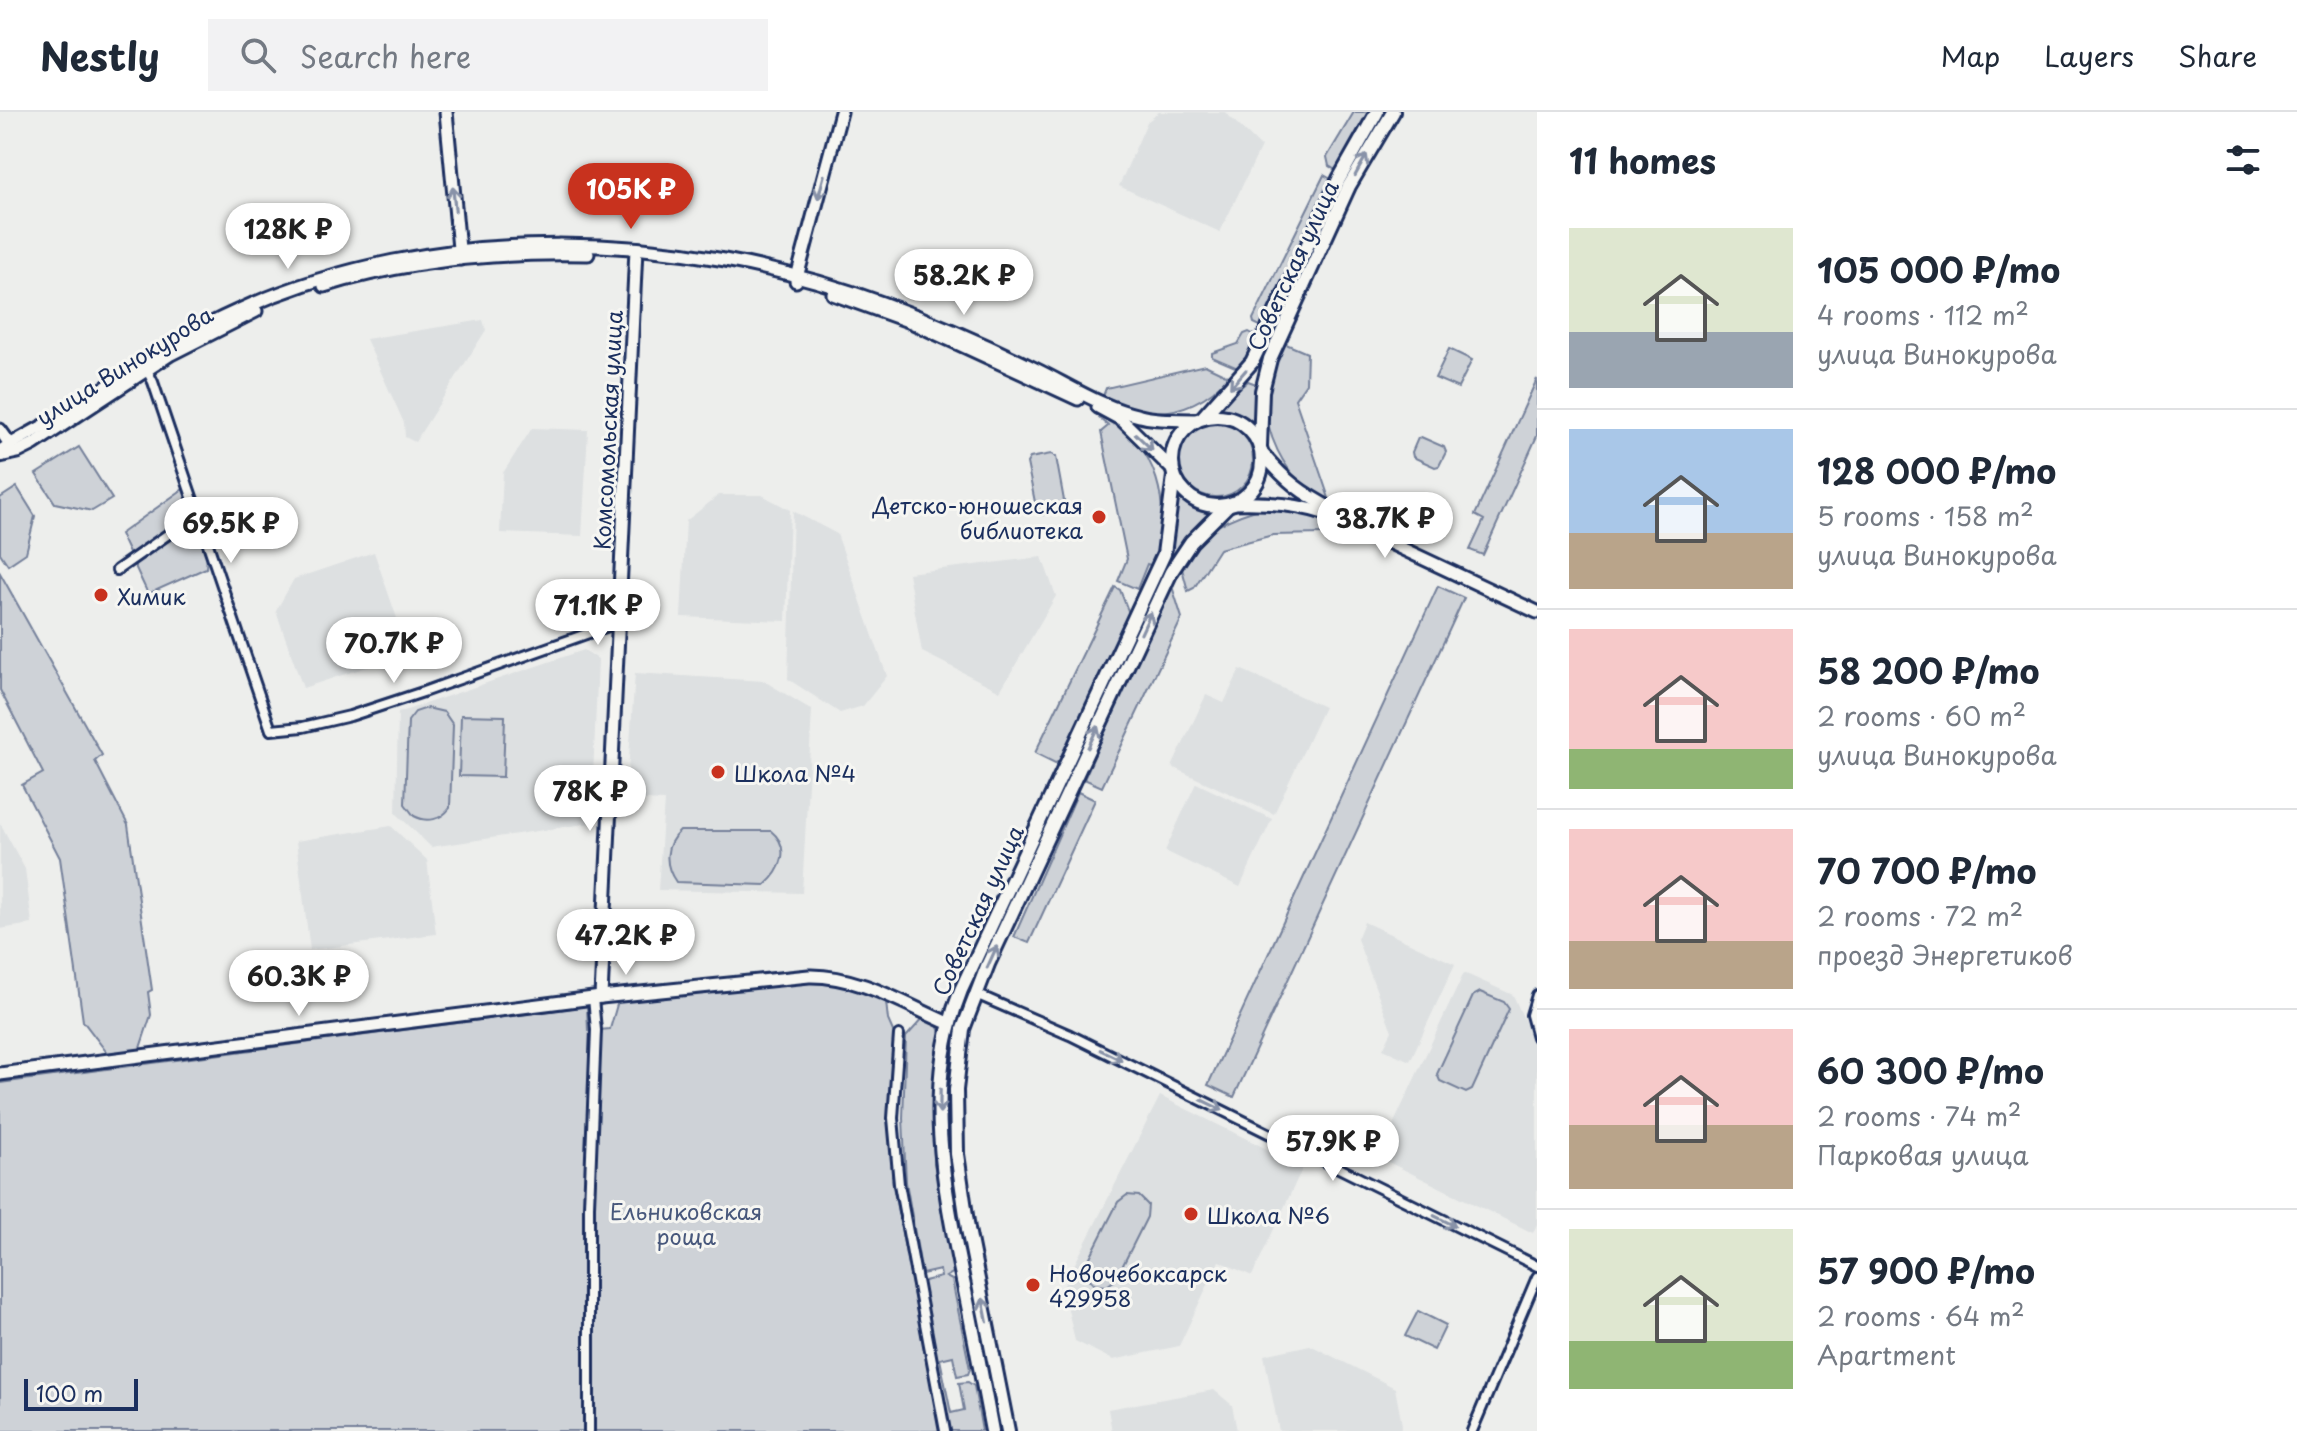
<!DOCTYPE html>
<html lang="en">
<head>
<meta charset="utf-8">
<style>
	:root { --surface:#fff; --page:#f2f2f3; --text:#1f2937; --muted:#747a83; --line:#e0e1e3; --accent:#c8321e }
	body { margin:0; font-family:"Playpen Sans",sans-serif; background:var(--page); color:var(--text); height:100vh; display:flex; flex-direction:column; font-size:30px; white-space:nowrap }
	* { box-sizing:border-box; margin:0 }
	p { font-size:26px; color:var(--muted) }
	.icon { flex:none; width:44px; height:44px; fill:none; stroke:currentColor; stroke-width:2; stroke-linecap:round; stroke-linejoin:round }
	.map { position:relative; flex:1; overflow:hidden }
	.panel { display:flex; flex-direction:column; background:var(--surface); width:760px }
	.panel>* { flex:none }
	.scale { position:absolute; left:24px; bottom:20px; width:114px; box-sizing:border-box; padding-left:8px; border:4px solid #1b2f5e; border-top:0; font-size:22px; line-height:28px; white-space:nowrap; color:#1b2f5e; -webkit-text-stroke:6px #f6f6f2; paint-order:stroke }
	.price { position:absolute; translate:-50% -68px; padding:0 18px; border-radius:28px; background:#fff; color:#222; font-size:26px; line-height:52px; filter:drop-shadow(0 2px 4px #0008) }
	.price::after { content:''; position:absolute; left:50%; top:48px; width:24px; height:18px; margin-left:-12px; background:inherit; clip-path:polygon(0 0,100% 0,50% 100%) }
	.price.on { background:var(--accent); color:#fff }
	ul { padding:0; list-style:none }
	li { display:flex; align-items:center; gap:24px; height:200px; padding:0 32px }
	li+li { border-top:2px solid var(--line) }
	li span { display:grid; place-items:center; flex:none; width:224px; height:160px; border-radius:0px; color:#555 }
	li>.icon { margin-inline-start:auto }
	span .icon { width:96px; height:96px; fill:#fffc; stroke-width:1 }
	li b { font-size:34px }
	h2 { display:flex; justify-content:space-between; align-items:center; height:96px; padding:0 32px; font-size:34px }
	header { display:flex; align-items:center; gap:48px; box-sizing:border-box; height:112px; padding:0 40px; background:var(--surface); border-bottom:2px solid var(--line) }
	header strong { font-size:38px }
	nav { display:flex; gap:44px; margin-inline-start:auto; font-size:28px }
	.search { width:560px; height:72px; background:var(--page); display:flex; align-items:center; gap:20px; box-sizing:border-box; padding:0 28px; border-radius:0px; color:var(--muted); font-size:30px }
	main { display:flex; flex:1; min-height:0 }
	.map>svg:first-child { display:block }
</style>
</head>
<body>
<header>
<strong>Nestly</strong>
<div class="search"><svg class="icon" aria-label="search" viewBox="0 0 24 24"><circle cx="10" cy="10" r="6"/><path d="M15 15l6 6"/></svg>Search here</div>
<nav><a>Map</a><a>Layers</a><a>Share</a></nav>
</header>
<main>
<div class="map">
<svg width="1537" height="1319" viewBox="0 0 1537 1319">
	<rect width="100%" height="100%" fill="#edeeec"/>
	<filter id="ink" filterUnits="userSpaceOnUse"><feTurbulence type="fractalNoise" baseFrequency=".0125" numOctaves="2"/><feDisplacementMap in="SourceGraphic" scale="16" xChannelSelector="R" yChannelSelector="G"/><feConvolveMatrix kernelMatrix="1 2 1 2 8 2 1 2 1" color-interpolation-filters="sRGB"/></filter>
	<g filter="url(#ink)">
		<g fill="#dde0e1">
			<polygon points="1159,0 1225,0 1261,35 1220,120 1119,74 1147,10"/>
			<polygon points="483,208 486,218 415,330 405,325 404,311 366,227"/>
			<polygon points="532,316 588,318 582,424 500,421 503,361"/>
			<polygon points="719,383 762,383 790,398 786,509 681,505 686,409"/>
			<polygon points="793,399 837,422 887,564 863,594 840,601 788,567"/>
			<polygon points="374,440 409,541 303,576 276,499 294,467"/>
			<polygon points="1042,445 1056,484 1000,579 922,540 908,461"/>
			<polygon points="584,538 598,547 591,711 431,735 396,701 398,601"/>
			<polygon points="1240,557 1324,595 1274,702 1172,655 1206,583 1224,591"/>
			<polygon points="635,561 764,569 812,598 802,781 658,778 664,689 626,687"/>
			<polygon points="1196,671 1272,707 1240,775 1165,739"/>
			<polygon points="0,711 25,757 32,812 0,817"/>
			<polygon points="391,714 427,748 436,822 310,838 296,729"/>
			<polygon points="1364,810 1455,852 1410,949 1383,937 1392,919 1357,827"/>
			<polygon points="1464,861 1513,883 1537,936 1537,1112 1533,1121 1378,1045"/>
			<polygon points="1160,984 1303,1055 1252,1164 1219,1149 1179,1234 1113,1248 1075,1229 1063,1175"/>
			<polygon points="1310,1233 1395,1276 1402,1313 1399,1319 1279,1319 1264,1243"/>
			<polygon points="1214,1278 1232,1293 1237,1319 1112,1319 1108,1297"/>
		</g>
		<g fill="#ced2d7" stroke="#74809a" stroke-width="2">
			<polygon points="1354,0 1374,0 1339,60 1329,54 1327,45"/>
			<polygon points="1324,63 1331,67 1332,75 1267,213 1262,215 1254,211 1253,207"/>
			<polygon points="1249,220 1258,225 1259,231 1240,257 1212,245 1212,241 1238,232 1244,222"/>
			<path d="M 1286,232 L 1307,241 L 1306,271 L 1295,287 L 1331,392 C 1284,370 1256,314 1269,263 C 1273,248 1274,242 1286,232 Z"/>
			<polygon points="1449,237 1472,248 1458,276 1435,266"/>
			<path d="M 1205,253 L 1228,264 C 1211,287 1179,302 1150,300 C 1134,299 1117,290 1103,284 L 1106,276 Z"/>
			<polygon points="1537,267 1537,324 1483,443 1470,438 1484,408 1475,403"/>
			<path d="M 1248,269 L 1259,273 L 1258,312 L 1251,314 C 1242,304 1234,300 1222,299 L 1221,292 Z"/>
			<path d="M 1102,300 C 1158,333 1174,394 1153,454 L 1147,452 L 1137,477 L 1118,469 L 1127,447 L 1101,320 L 1108,314 L 1099,306 Z"/>
			<circle cx="1216" cy="348" r="37"/>
			<polygon points="1421,325 1444,335 1446,340 1439,354 1435,355 1413,345 1412,340 1418,326"/>
			<polygon points="79,335 112,387 92,399 55,391 36,362"/>
			<polygon points="1051,342 1056,345 1065,394 1062,398 1041,403 1037,400 1027,351 1030,346"/>
			<polygon points="17,375 35,404 26,441 8,453 0,441 0,386"/>
			<polygon points="183,377 207,444 206,456 148,482 120,422"/>
			<polygon points="1178,387 1211,399 1212,403 1182,433 1170,450 1091,618 1088,616 1171,434"/>
			<path d="M 1268,395 L 1301,397 L 1326,407 L 1323,422 L 1273,423 L 1219,437 L 1194,476 L 1188,479 L 1181,453 C 1201,418 1229,404 1268,395 Z"/>
			<polygon points="0,461 102,643 95,649 128,713 152,878 148,880 151,903 139,939 108,942 83,909 60,746 22,673 43,661 0,578"/>
			<polygon points="1171,471 1182,506 1102,675 1084,667"/>
			<polygon points="1438,474 1464,486 1234,985 1208,973"/>
			<polygon points="1115,475 1120,478 1130,504 1064,648 1055,651 1035,641"/>
			<path d="M 427,596 L 444,600 L 453,613 L 450,696 C 441,708 428,711 414,704 L 405,692 L 408,609 L 415,600 Z"/>
			<polygon points="461,603 505,604 503,665 459,664"/>
			<polygon points="1078,680 1095,688 1029,831 1014,825"/>
			<path d="M 680,719 L 771,719 C 791,735 782,758 765,773 L 676,770 C 664,753 664,733 680,719 Z"/>
			<polygon points="814,866 848,873 886,890 888,908 895,924 889,1001 893,1074 940,1319 0,1319 0,971 587,894 588,919 610,917 618,889"/>
			<polygon points="1480,880 1504,890 1509,897 1472,978 1466,981 1440,969 1437,962 1473,884"/>
			<polygon points="924,905 937,913 940,920 934,1004 934,1051 954,1160 946,1165 952,1168 970,1257 968,1262 957,1264 953,1244 940,1247 951,1301 964,1298 959,1271 968,1270 974,1274 982,1319 949,1319 920,1170 941,1165 940,1158 922,1162 906,1070 903,1006 906,925"/>
			<path d="M 950,935 L 954,936 C 952,959 949,981 950,1004 C 951,1068 964,1130 976,1192 L 972,1193 C 965,1155 956,1116 951,1078 C 944,1030 945,983 950,935 Z"/>
			<polygon points="1127,1083 1139,1084 1148,1093 1147,1105 1116,1167 1107,1174 1095,1173 1087,1164 1087,1151 1118,1090"/>
			<polygon points="1418,1199 1446,1213 1434,1238 1405,1224"/>
		</g>
		<g fill="none" stroke-linecap="round" stroke-linejoin="round">
			<defs>
				<g id="street">
					<polyline points="147,258 153,270 271,618 303,615 350,604 423,580 617,511"/>
					<polyline points="117,458 197,402"/>
					<polyline points="976,882 1070,923 1537,1154"/>
					<polyline points="1537,883 1531,903 1537,925"/>
					<polyline points="899,923 893,1006 899,1072 945,1319"/>
					<polyline points="589,1319 589,1094 596,918 593,886"/>
					<polyline points="1472,1319 1537,1165"/>
				</g>
				<g id="secondary">
					<polyline points="446,0 460,147"/>
					<polyline points="796,169 841,0"/>
					<path d="M 324,174 C 409,148 500,140 588,142"/>
					<polyline points="833,182 911,210 1078,287"/>
					<polyline points="1098,295 1122,308 1172,357"/>
					<polyline points="0,318 10,332"/>
					<path d="M 0,339 C 23,324 49,312 72,297 C 126,263 178,225 237,199 C 434,109 681,116 882,191 C 934,210 985,232 1035,257 C 1068,273 1103,296 1140,304 C 1158,309 1178,307 1197,308"/>
					<path d="M 1262,341 C 1287,370 1300,380 1334,398"/>
					<polyline points="0,344 18,340 34,332 171,242 256,199"/>
					<path d="M 1233,391 C 1269,390 1301,392 1335,405 L 1537,500"/>
					<polyline points="601,885 636,137"/>
					<path d="M 0,962 L 601,885 L 809,864 C 858,863 904,892 948,911"/>
				</g>
				<g id="primary">
					<circle cx="1217" cy="349" r="45"/>
					<polyline points="1203,305 1252,250 1339,67 1377,0"/>
					<polyline points="1260,334 1262,279 1270,247 1349,74 1393,0"/>
					<path d="M 992,1319 C 983,1271 974,1222 964,1174 C 944,1077 922,974 961,878 L 1164,442 L 1174,364"/>
					<polyline points="1008,1319 968,1117 957,1042 956,978 963,917 988,852 1171,460 1191,430 1228,393"/>
				</g>
			</defs>
			<use href="#street" stroke="#1b2f5e" stroke-width="14"/>
			<use href="#secondary" stroke="#1b2f5e" stroke-width="17"/>
			<use href="#primary" stroke="#1b2f5e" stroke-width="18"/>
			<use href="#street" stroke="#f6f6f2" stroke-width="8"/>
			<use href="#secondary" stroke="#f6f6f2" stroke-width="11"/>
			<use href="#primary" stroke="#f6f6f2" stroke-width="12"/>
		</g>
		<defs><path id="oneway-shaft" d="M-6 0H5M1.5-3L5.5 0L1.5 3" fill="none" stroke-width="1.6" stroke-linecap="round" stroke-linejoin="round" transform="scale(2)"/></defs>
		<g stroke="#8892a8">
			<use href="#oneway-shaft" transform="translate(1361 53) rotate(-61)"/>
			<use href="#oneway-shaft" transform="translate(821 75) rotate(105)"/>
			<use href="#oneway-shaft" transform="translate(454 87) rotate(-96)"/>
			<use href="#oneway-shaft" transform="translate(1238 267) rotate(131)"/>
			<use href="#oneway-shaft" transform="translate(1144 330) rotate(44)"/>
			<use href="#oneway-shaft" transform="translate(1146 511) rotate(-65)"/>
			<use href="#oneway-shaft" transform="translate(1093 625) rotate(-65)"/>
			<use href="#oneway-shaft" transform="translate(992 845) rotate(-66)"/>
			<use href="#oneway-shaft" transform="translate(1111 943) rotate(26)"/>
			<use href="#oneway-shaft" transform="translate(940 989) rotate(91)"/>
			<use href="#oneway-shaft" transform="translate(1212 993) rotate(26)"/>
			<use href="#oneway-shaft" transform="translate(1445 1109) rotate(26)"/>
			<use href="#oneway-shaft" transform="translate(985 1198) rotate(-101)"/>
		</g>
	</g>
	<g fill="#c8321e" stroke="#f6f6f2" stroke-width="3">
		<circle cx="1099" cy="405" r="8"/>
		<circle cx="101" cy="483" r="8"/>
		<circle cx="718" cy="660" r="8"/>
		<circle cx="1191" cy="1102" r="8"/>
		<circle cx="1033" cy="1173" r="8"/>
	</g>
	<g text-anchor="middle" dominant-baseline="central" stroke-width="6" stroke-linejoin="round" paint-order="stroke">
		<g font-size="22" fill="#1b2f5e" stroke="#f6f6f2">
			<text transform="translate(1292 153) rotate(-65)">Советская улица</text>
			<text transform="translate(124 253) rotate(-32)">улица Винокурова</text>
			<text transform="translate(607 318) rotate(-87)">Комсомольская улица</text>
			<text transform="translate(977 798) rotate(-65)">Советская улица</text>
		</g>
		<g font-size="22" fill="#1b2f5e" stroke="#f6f6f2" text-anchor="start">
			<text x="1083" y="392" text-anchor="end">Детско-юношеская<tspan x="1083" dy="25">библиотека</tspan></text>
			<text x="117" y="483">Химик</text>
			<text x="734" y="660">Школа №4</text>
			<text x="1207" y="1102">Школа №6</text>
			<text x="1049" y="1160">Новочебоксарск<tspan x="1049" dy="25">429958</tspan></text>
		</g>
		<g font-size="22" fill="#48587c" stroke="#f6f6f2">
			<text x="686" y="1098">Ельниковская<tspan x="686" dy="25">роща</tspan></text>
		</g>
	</g>
</svg>
<div class="scale">100 m</div>
<b class="price on" style="left:631px;top:119px">105K ₽</b>
<b class="price" style="left:288px;top:159px">128K ₽</b>
<b class="price" style="left:964px;top:205px">58.2K ₽</b>
<b class="price" style="left:1385px;top:448px">38.7K ₽</b>
<b class="price" style="left:231px;top:453px">69.5K ₽</b>
<b class="price" style="left:598px;top:535px">71.1K ₽</b>
<b class="price" style="left:394px;top:573px">70.7K ₽</b>
<b class="price" style="left:590px;top:721px">78K ₽</b>
<b class="price" style="left:626px;top:865px">47.2K ₽</b>
<b class="price" style="left:299px;top:906px">60.3K ₽</b>
<b class="price" style="left:1333px;top:1071px">57.9K ₽</b>
</div>
<section class="panel">
<h2>11 homes<svg class="icon" aria-label="filters" viewBox="0 0 24 24"><path d="M4 7h16M4 17h16"/><circle cx="9" cy="7" r="2"/><circle cx="15" cy="17" r="2"/></svg></h2>
<ul>
<li><span style="background:linear-gradient(#dfe7d0 65%,#9aa5b1 0)"><svg class="icon" aria-label="home" viewBox="0 0 24 24"><path d="M3 11l9-7 9 7M6 9v11h12V9"/></svg></span><div><b>105 000 ₽/mo</b><p>4 rooms · 112 m²</p><p>улица Винокурова</p></div></li>
<li><span style="background:linear-gradient(#a9c7e8 65%,#b9a48a 0)"><svg class="icon" aria-label="home" viewBox="0 0 24 24"><path d="M3 11l9-7 9 7M6 9v11h12V9"/></svg></span><div><b>128 000 ₽/mo</b><p>5 rooms · 158 m²</p><p>улица Винокурова</p></div></li>
<li><span style="background:linear-gradient(#f6c9c9 75%,#8fb573 0)"><svg class="icon" aria-label="home" viewBox="0 0 24 24"><path d="M3 11l9-7 9 7M6 9v11h12V9"/></svg></span><div><b>58 200 ₽/mo</b><p>2 rooms · 60 m²</p><p>улица Винокурова</p></div></li>
<li><span style="background:linear-gradient(#f6c9c9 70%,#b9a48a 0)"><svg class="icon" aria-label="home" viewBox="0 0 24 24"><path d="M3 11l9-7 9 7M6 9v11h12V9"/></svg></span><div><b>70 700 ₽/mo</b><p>2 rooms · 72 m²</p><p>проезд Энергетиков</p></div></li>
<li><span style="background:linear-gradient(#f6c9c9 60%,#b9a48a 0)"><svg class="icon" aria-label="home" viewBox="0 0 24 24"><path d="M3 11l9-7 9 7M6 9v11h12V9"/></svg></span><div><b>60 300 ₽/mo</b><p>2 rooms · 74 m²</p><p>Парковая улица</p></div></li>
<li><span style="background:linear-gradient(#dfe7d0 70%,#8fb573 0)"><svg class="icon" aria-label="home" viewBox="0 0 24 24"><path d="M3 11l9-7 9 7M6 9v11h12V9"/></svg></span><div><b>57 900 ₽/mo</b><p>2 rooms · 64 m²</p><p>Apartment</p></div></li>
</ul>
</section>
</main>
</body>
</html>
